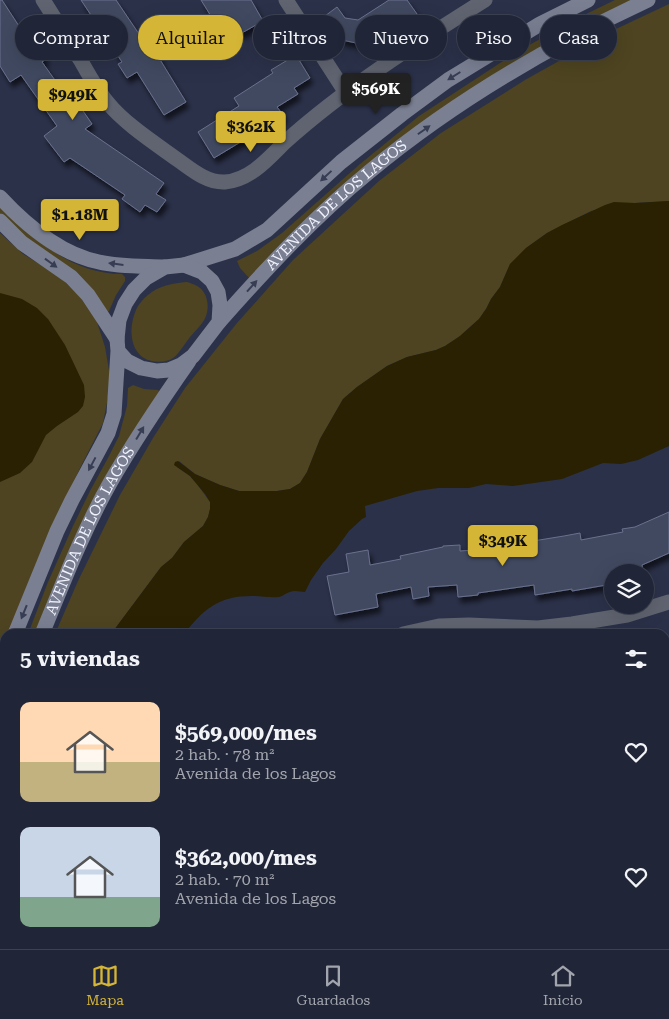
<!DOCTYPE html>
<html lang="es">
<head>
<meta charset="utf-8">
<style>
	:root { --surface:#202537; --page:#2d3142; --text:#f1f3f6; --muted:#a2a5ad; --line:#3d4252; --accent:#d5b535 }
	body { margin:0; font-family:"Roboto Serif",serif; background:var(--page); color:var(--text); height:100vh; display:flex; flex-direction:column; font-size:19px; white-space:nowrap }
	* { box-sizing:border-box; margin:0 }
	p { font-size:16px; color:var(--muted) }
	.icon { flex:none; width:28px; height:28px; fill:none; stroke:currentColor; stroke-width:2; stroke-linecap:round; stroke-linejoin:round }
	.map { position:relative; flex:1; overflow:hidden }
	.side { position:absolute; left:0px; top:629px; width:670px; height:321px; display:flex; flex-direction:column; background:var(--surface); border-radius:15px 15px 0 0; box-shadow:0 5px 20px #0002,0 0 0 1px var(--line) }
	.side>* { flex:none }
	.guide { position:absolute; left:15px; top:15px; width:640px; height:45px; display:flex; gap:10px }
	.tools { position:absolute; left:604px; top:564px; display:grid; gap:10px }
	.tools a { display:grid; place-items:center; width:50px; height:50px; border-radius:50%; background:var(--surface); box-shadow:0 5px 20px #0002,0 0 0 1px var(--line); font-size:25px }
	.price { position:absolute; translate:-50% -42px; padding:0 11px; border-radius:5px; background:var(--accent); color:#111; font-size:16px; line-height:32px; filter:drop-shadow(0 1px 2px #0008) }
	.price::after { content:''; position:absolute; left:50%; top:30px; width:15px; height:11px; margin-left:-8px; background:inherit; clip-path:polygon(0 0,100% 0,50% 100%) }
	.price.on { background:#222; color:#fff }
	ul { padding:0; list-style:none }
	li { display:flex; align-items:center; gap:15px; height:125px; padding:0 20px }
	li span { display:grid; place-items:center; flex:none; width:140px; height:100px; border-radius:10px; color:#555 }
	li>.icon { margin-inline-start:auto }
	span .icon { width:60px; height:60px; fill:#fffc; stroke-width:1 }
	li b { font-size:21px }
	h2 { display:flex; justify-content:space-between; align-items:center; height:60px; padding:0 20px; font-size:21px }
	.pill { padding:0 18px; border-radius:22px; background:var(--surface); box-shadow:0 5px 20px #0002,0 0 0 1px var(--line); font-size:18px; line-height:45px }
	.pill.on { background:var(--accent); color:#111 }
	.menu { display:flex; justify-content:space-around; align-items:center; height:70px; border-top:1px solid var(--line); background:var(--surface); font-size:14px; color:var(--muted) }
	.menu a { display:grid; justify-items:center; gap:2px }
	.menu .on { color:var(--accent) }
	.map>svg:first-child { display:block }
</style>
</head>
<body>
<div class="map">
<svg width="669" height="949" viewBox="0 0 669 949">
	<defs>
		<filter id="shadow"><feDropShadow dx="3" dy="5.5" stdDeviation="2.5" flood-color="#0009"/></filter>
	</defs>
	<rect width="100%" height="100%" fill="#2b3149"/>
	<g fill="#4e4421">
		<polygon points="615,0 638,0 424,125 251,280 240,268 237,261 257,251 282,233 360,164 419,116 520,50 586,14"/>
		<polygon points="669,4 669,201 635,203 591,211 547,233 526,248 510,264 500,287 491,299 486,309 479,319 460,336 445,346 436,350 407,357 387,366 357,387 343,399 320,439 307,472 300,483 290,489 277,491 239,491 220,485 195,474 179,461 177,467 190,476 197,484 210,502 210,509 208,517 203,526 184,542 172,558 161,567 111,634 55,634 78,581 120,495 153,438 185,388 237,323 293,260 379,181 441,133 525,80 616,29"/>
		<path d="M 0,207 C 35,239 71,274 122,274 L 125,277 L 125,281 L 116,295 L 109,311 L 107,312 L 0,213 Z"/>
		<polygon points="0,233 23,254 59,276 81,298 96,319 105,347 111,382 103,423 80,468 37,561 8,634 5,634 5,642 0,655"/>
		<path d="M 187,282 C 190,283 194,284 197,286 C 207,291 210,306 206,316 C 203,324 195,331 190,337 C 186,342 178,355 173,358 C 166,363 152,363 144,358 C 128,348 129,322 138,306 C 140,303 144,298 148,295 C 158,286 173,283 187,282 Z"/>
		<polygon points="133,385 144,389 158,390 160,392 39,634 28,634 48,582 73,526 90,491 109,456 119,436 127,406 128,388"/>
		<polygon points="5,765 5,876 0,885 0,776"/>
	</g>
	<g fill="#292102">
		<path d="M 669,201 L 669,446 L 638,460 L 621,464 L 603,463 L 562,479 L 513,486 L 486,484 L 469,488 L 438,488 L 417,491 L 365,506 L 366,517 L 362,519 L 349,531 L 336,549 L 323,563 L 311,580 L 305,592 C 300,592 295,590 290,592 C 286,593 283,596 279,597 C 271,598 261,596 252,596 C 218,596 204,609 184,634 L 111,634 L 161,567 L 172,558 L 184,542 L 203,526 L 208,517 L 210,509 L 210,502 L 205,494 L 190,476 L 174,465 L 175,462 L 178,461 L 195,474 L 220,485 L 239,491 L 277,491 L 290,489 L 300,483 L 307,472 L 320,439 L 343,399 L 357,387 L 387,366 L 407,357 L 436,350 L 445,346 L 460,336 L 479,319 L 486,309 L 491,299 L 500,287 L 510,264 L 526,248 L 547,233 L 562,225 L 605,205 L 614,202 L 635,203 Z"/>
		<polygon points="0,293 22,299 37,308 48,319 65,345 84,385 85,397 83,406 78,412 57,426 46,435 32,462 20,473 0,482"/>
		<polygon points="5,876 5,945 17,945 15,949 0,949 0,885"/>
		<polygon points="313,945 418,945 419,949 312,949"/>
	</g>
	<g fill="#414861" stroke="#6a718d" filter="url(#shadow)">
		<polygon points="0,0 2,0 28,40 33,37 46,59 42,62 77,111 81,108 92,124 85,129 164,183 156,194 166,200 157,212 145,205 140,212 122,199 125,195 70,158 64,162 44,136 57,126 21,75 10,82 0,66"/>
		<polygon points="81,0 116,0 139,34 144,30 161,57 159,58 186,102 164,115 137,72 127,78 118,64 122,62"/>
		<polygon points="201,0 251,0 263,21 240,34 235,26 222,34"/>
		<polygon points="389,0 407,0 417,14 402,23 399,19 361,44 342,40 325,16 337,7 345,18 358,20"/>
		<polygon points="296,55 310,78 294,88 298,94 277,107 284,116 258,133 257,132 214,158 198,132 239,106 234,98 273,73 271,70"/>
		<polygon points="669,512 669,553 642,565 643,572 612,572 612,584 572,591 572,589 535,595 534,585 478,593 478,595 458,597 457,585 428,587 429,596 413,599 411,587 376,594 378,607 335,615 327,576 349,572 346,554 368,550 370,565 401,559 400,556 443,547 443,546 460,545 460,551 490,549 490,548 564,536 580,533 581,540 623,532 622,529 635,527"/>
	</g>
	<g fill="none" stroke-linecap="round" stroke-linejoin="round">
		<g stroke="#606470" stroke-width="15">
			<path d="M 43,0 C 56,20 68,41 81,61 C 89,75 97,90 108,103 C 125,124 156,144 178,160 C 192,170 207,183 225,182 C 250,180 268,159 284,143 C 345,88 415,44 485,0"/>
			<polyline points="286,0 346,93"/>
			<polyline points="403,634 439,626 469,625 538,628 572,624 627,615 669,602"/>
			<polyline points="548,945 549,949"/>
			<polyline points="171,949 172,945"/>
		</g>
		<g stroke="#7a7f92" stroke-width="15">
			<path d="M 0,197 C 26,225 60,254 99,262 C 120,267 143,266 165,267"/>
			<polyline points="0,221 22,243 71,277 88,295 117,339"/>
			<polyline points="184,265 235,249 267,230 341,162 402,114 448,80 540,24 588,0"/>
			<path id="s1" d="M 219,322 C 266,269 314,217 369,172 C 453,102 549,46 648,0"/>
			<polyline points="15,634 57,531 72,500 108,433 114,414 118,351 117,339 119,320 125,304 134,290 146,278 165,267 184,265 202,272 212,281 218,292 220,305 219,322 193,356 181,365 169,370 157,371 141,368 127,361 118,351"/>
			<path id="s2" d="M 42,634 C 63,583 83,531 110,483 C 134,441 161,401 189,361"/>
			<polyline points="0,672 5,659"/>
			<polyline points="0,744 5,732"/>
		</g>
	</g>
	<defs><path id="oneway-solid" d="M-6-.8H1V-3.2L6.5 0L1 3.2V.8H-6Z" transform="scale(1.25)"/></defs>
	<g fill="#373d53">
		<use href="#oneway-solid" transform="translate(454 76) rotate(148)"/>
		<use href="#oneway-solid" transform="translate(424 130) rotate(-35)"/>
		<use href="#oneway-solid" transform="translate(326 176) rotate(137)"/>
		<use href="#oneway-solid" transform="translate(51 263) rotate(36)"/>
		<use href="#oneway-solid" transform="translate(116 264) rotate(-173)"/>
		<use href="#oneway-solid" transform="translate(252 286) rotate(-48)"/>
		<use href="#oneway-solid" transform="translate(140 433) rotate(-59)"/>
		<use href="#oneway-solid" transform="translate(92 464) rotate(118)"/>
		<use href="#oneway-solid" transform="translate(24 612) rotate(112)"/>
	</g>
	<g text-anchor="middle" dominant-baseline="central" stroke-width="4" stroke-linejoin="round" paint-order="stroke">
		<g font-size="15" fill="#f1f3fd" stroke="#21273e">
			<text stroke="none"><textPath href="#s1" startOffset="166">AVENIDA DE LOS LAGOS</textPath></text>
			<text stroke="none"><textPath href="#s2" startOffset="114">AVENIDA DE LOS LAGOS</textPath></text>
		</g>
	</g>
</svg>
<div class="tools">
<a><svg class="icon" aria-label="layers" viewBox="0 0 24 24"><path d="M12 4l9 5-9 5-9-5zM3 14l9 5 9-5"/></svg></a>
</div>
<b class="price on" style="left:376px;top:115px">$569K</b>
<b class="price" style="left:73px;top:121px">$949K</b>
<b class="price" style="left:251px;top:153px">$362K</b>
<b class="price" style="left:80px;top:241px">$1.18M</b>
<b class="price" style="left:503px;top:567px">$349K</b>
<div class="guide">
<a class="pill">Comprar</a>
<a class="pill on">Alquilar</a>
<a class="pill">Filtros</a>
<a class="pill">Nuevo</a>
<a class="pill">Piso</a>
<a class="pill">Casa</a>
</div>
<section class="side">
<h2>5 viviendas<svg class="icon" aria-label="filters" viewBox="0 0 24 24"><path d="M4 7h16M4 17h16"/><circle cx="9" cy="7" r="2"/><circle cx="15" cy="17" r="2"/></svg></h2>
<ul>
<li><span style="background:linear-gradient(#ffd9b3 60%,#c2b280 0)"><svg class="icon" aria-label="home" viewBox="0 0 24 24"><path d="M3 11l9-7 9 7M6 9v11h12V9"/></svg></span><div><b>$569,000/mes</b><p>2 hab. · 78 m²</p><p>Avenida de los Lagos</p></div><svg class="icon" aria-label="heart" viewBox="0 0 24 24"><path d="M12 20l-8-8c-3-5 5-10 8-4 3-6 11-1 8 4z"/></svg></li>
<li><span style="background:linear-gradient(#c9d6e8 70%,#7fa58c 0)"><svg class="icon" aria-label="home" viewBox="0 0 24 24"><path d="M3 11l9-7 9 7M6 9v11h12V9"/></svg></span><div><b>$362,000/mes</b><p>2 hab. · 70 m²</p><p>Avenida de los Lagos</p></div><svg class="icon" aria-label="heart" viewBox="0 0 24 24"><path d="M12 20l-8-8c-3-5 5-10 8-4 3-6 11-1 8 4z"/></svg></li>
</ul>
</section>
</div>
<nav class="menu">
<a class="on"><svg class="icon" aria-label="map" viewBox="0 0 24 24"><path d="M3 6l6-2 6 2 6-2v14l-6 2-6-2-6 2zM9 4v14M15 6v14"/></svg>Mapa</a>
<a><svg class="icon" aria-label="saved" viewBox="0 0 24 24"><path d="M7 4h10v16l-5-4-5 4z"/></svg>Guardados</a>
<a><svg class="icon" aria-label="home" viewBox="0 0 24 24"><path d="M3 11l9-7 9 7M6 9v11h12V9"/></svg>Inicio</a>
</nav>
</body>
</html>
